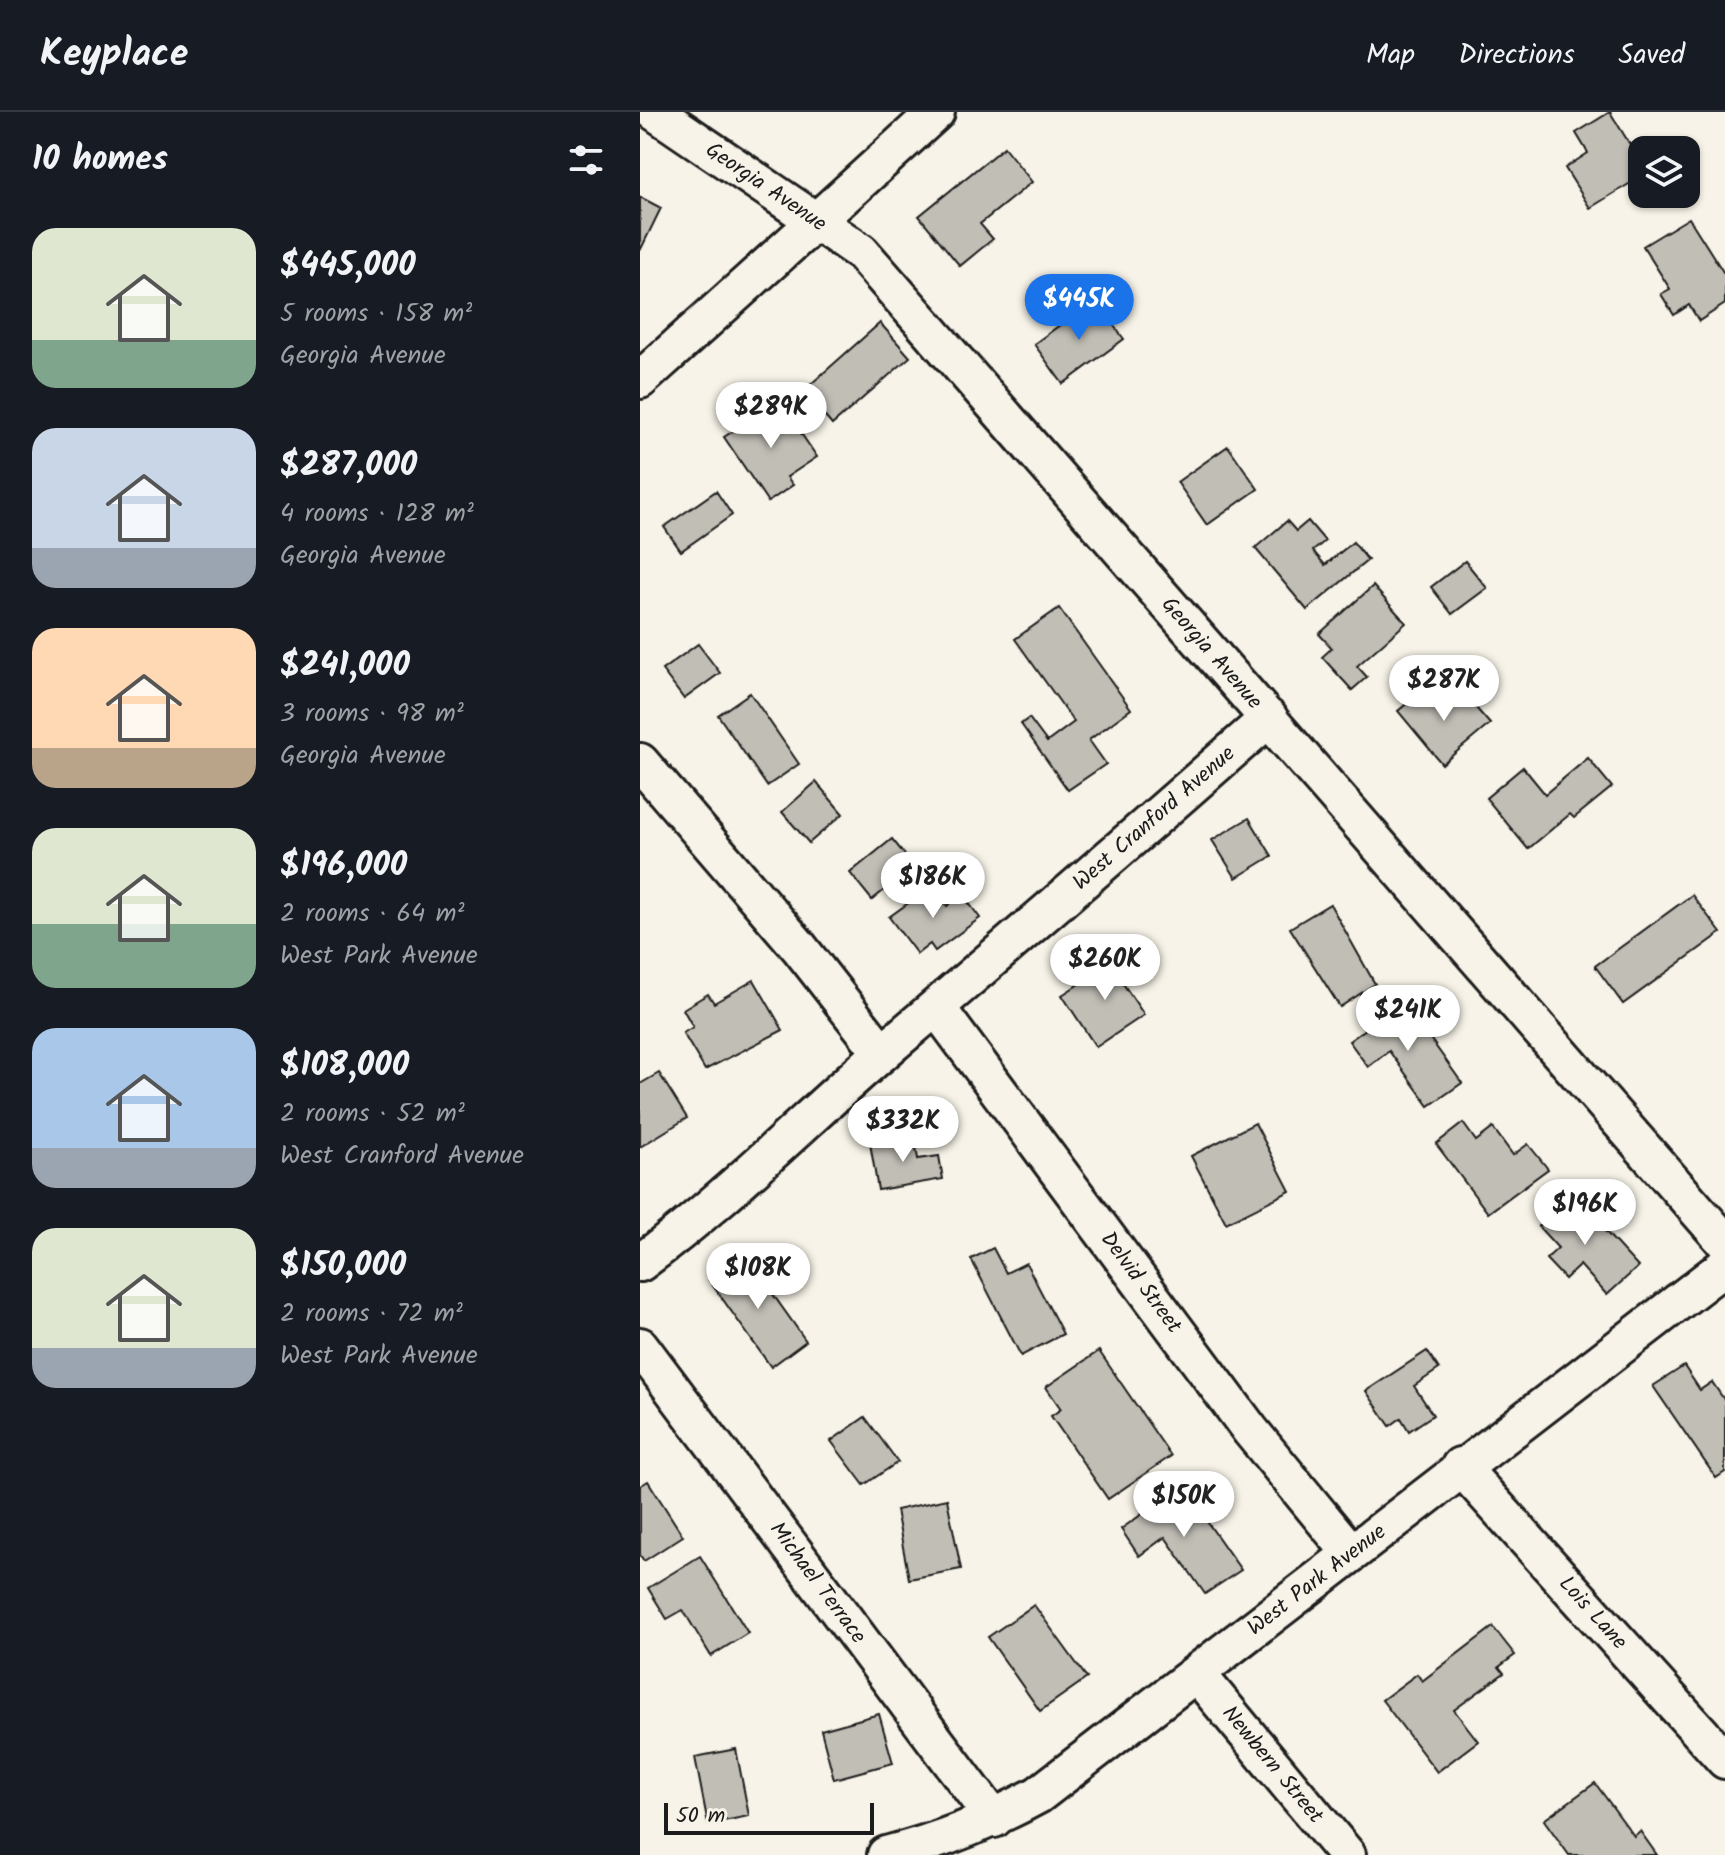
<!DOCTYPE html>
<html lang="en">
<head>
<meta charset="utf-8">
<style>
	:root { --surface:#171b24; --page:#20242c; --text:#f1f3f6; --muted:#9ea1a6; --line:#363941; --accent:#1a73e8 }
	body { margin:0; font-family:Kalam,sans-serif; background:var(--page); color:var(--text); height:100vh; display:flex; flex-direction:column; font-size:30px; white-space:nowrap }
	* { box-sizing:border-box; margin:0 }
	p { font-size:26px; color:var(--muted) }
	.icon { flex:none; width:44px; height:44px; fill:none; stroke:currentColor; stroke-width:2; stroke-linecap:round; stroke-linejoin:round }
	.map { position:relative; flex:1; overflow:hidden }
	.sheet { display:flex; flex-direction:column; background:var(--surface); width:640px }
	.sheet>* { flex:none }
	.buttons { position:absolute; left:988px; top:24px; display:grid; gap:16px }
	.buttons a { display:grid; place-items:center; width:72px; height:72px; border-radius:16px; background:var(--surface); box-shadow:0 2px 6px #0004; font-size:40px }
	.scale { position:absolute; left:24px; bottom:20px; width:210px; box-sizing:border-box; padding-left:8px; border:4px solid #1c1c1c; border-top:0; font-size:22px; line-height:28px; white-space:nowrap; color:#1c1c1c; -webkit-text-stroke:6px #f7f3e8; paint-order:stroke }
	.price { position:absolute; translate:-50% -68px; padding:0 18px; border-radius:28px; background:#fff; color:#222; font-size:26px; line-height:52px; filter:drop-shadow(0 2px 4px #0008) }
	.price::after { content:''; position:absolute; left:50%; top:48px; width:24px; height:18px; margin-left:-12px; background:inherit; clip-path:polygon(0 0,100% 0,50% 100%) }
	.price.active { background:var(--accent); color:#fff }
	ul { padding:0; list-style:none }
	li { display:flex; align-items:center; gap:24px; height:200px; padding:0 32px }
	li span { display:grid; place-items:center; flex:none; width:224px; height:160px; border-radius:24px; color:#555 }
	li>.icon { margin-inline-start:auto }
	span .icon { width:96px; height:96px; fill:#fffc; stroke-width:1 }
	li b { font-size:34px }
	h2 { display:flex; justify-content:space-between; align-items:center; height:96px; padding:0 32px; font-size:34px }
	header { display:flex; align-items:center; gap:48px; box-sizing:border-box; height:112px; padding:0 40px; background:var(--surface); border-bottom:2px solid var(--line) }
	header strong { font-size:38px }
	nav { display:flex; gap:44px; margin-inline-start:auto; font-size:28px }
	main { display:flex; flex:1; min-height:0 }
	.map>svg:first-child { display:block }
</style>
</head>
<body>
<header>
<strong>Keyplace</strong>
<nav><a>Map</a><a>Directions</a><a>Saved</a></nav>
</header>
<main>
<section class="sheet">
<h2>10 homes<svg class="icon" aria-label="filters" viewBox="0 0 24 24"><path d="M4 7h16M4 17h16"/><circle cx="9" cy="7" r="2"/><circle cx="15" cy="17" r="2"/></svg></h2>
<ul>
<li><span style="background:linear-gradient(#dfe7d0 70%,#7fa58c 0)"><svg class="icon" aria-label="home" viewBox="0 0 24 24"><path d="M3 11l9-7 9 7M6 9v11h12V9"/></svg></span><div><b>$445,000</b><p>5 rooms · 158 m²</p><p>Georgia Avenue</p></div></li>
<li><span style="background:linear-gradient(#c9d6e8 75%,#9aa5b1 0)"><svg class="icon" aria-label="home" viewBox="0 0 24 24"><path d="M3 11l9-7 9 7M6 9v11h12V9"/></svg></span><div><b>$287,000</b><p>4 rooms · 128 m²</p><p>Georgia Avenue</p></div></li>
<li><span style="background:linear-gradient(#ffd9b3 75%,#b9a48a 0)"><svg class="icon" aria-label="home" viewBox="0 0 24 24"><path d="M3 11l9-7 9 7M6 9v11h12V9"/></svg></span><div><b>$241,000</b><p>3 rooms · 98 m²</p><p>Georgia Avenue</p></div></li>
<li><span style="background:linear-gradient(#dfe7d0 60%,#7fa58c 0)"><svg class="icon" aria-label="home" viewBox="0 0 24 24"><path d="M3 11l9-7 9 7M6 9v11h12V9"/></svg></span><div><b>$196,000</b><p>2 rooms · 64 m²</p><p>West Park Avenue</p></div></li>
<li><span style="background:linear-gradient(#a9c7e8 75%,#9aa5b1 0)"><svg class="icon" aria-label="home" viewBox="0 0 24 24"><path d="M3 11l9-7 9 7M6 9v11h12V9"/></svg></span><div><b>$108,000</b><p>2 rooms · 52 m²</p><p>West Cranford Avenue</p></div></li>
<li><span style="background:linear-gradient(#dfe7d0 75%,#9aa5b1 0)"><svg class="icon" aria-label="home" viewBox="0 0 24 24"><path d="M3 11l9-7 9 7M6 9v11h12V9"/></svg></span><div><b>$150,000</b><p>2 rooms · 72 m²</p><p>West Park Avenue</p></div></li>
</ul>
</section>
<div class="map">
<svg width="1085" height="1743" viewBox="0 0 1085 1743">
	<rect width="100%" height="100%" fill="#f7f3e8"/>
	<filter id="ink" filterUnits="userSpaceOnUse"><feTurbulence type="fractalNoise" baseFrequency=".0125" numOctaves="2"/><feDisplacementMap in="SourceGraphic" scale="16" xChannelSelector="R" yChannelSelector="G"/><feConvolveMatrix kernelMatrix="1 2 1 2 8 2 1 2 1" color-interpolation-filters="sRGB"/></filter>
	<g filter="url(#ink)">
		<g fill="#c0beb5" stroke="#1c1c1c" stroke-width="2">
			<polygon points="970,0 1002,52 1002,64 950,96 925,56 948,41 936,21"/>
			<polygon points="364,35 392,70 340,112 353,127 320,154 279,104"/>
			<polygon points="0,85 21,96 0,139"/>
			<polygon points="1049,106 1085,163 1085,192 1059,209 1049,193 1034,203 1021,182 1030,177 1003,134"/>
			<polygon points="454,188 484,227 423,272 394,232"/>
			<polygon points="240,211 270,245 192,313 163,279"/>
			<polygon points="139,289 177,345 147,365 153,373 128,390 84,325"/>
			<polygon points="588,334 618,377 567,413 537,370"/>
			<polygon points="76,379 92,403 41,439 24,415"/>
			<polygon points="647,409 656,419 668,409 685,429 673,439 685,453 713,430 728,448 667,498 615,436"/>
			<polygon points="825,449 847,476 812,502 791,475"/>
			<polygon points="733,474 766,511 717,554 727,565 712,578 682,545 692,536 679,522"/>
			<polygon points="419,496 491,597 449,628 466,652 428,678 381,612 389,606 407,630 434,610 375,527"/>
			<polygon points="58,532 80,561 44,587 22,558"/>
			<polygon points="787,575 805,596 823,581 850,612 802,652 758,599"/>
			<polygon points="110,581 159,652 127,674 78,603"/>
			<polygon points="948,646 972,675 934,706 930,702 888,737 846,686 883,655 905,682"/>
			<polygon points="176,670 203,702 169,731 142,700"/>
			<polygon points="609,706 632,744 596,766 572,728"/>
			<polygon points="252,727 274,754 232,788 210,761"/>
			<polygon points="292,774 307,794 322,782 340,806 295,839 290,832 277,842 249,805"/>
			<polygon points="1052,783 1081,821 983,892 955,854"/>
			<polygon points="690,792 735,872 700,895 650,816"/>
			<polygon points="486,842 497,860 482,870 504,903 456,935 422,883"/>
			<polygon points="114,868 143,918 65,958 43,921 53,915 43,897 68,882 74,891"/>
			<polygon points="764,890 822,971 789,994 749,939 728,955 709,929"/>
			<polygon points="19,961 47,1006 0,1035 0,972"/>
			<polygon points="615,1011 650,1079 586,1111 551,1044"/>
			<polygon points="823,1011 836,1029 853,1016 873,1043 888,1032 908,1057 848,1101 796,1032"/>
			<polygon points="274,1023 278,1047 299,1044 303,1067 238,1078 230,1031"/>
			<polygon points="932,1083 998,1155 967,1183 940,1153 925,1167 906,1147 918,1136 898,1114"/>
			<polygon points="353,1136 366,1161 386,1151 423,1222 381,1244 331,1147"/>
			<polygon points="105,1143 166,1229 131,1255 69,1168"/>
			<polygon points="459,1239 531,1344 468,1387 411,1304 421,1297 406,1275"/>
			<polygon points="787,1239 799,1257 774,1274 793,1303 769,1319 761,1306 750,1314 726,1279"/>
			<polygon points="1044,1254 1060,1278 1072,1270 1085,1289 1085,1360 1076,1366 1013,1274"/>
			<polygon points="225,1305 258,1350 224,1373 191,1329"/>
			<polygon points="8,1369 43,1424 4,1449 0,1443 0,1374"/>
			<polygon points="542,1374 601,1458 565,1482 525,1425 499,1444 481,1417"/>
			<polygon points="307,1387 321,1457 269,1467 256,1398"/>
			<polygon points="60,1444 108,1521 71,1544 43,1498 27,1507 8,1476"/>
			<polygon points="394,1493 447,1566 400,1599 348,1525"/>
			<polygon points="853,1515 875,1543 859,1555 864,1561 814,1598 838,1629 797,1660 742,1588 777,1562 782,1569"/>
			<polygon points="239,1602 253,1651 194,1667 181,1618"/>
			<polygon points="96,1637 109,1704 68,1712 55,1645"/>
			<polygon points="955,1671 994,1724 1000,1719 1017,1743 929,1743 904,1708"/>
		</g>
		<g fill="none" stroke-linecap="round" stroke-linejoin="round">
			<defs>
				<g id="minor">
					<path id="s1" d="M 15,0 L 221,140 L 1085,1130"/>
					<path d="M 0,268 C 99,179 198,90 296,0"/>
					<polyline points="0,650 159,835 242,941"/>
					<path id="s2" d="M 297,896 L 610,1318 L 711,1441"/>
					<path id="s3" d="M 0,1151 C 87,1087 162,1010 243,940 C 373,830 501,719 629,606"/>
					<path id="s4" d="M 0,1234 L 354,1707"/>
					<path id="s5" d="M 820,1354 L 1085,1648"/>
					<path id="s6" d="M 557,1562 L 707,1743"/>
					<path id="s7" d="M 246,1743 C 301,1729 349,1710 398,1683 L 1085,1154"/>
				</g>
			</defs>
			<use href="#minor" stroke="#1c1c1c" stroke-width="42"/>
			<use href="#minor" stroke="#f7f3e8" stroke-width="36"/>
		</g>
	</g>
	<g text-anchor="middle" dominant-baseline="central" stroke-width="8" stroke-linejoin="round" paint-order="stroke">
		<g font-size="22" fill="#1c1c1c" stroke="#f7f3e8">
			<text stroke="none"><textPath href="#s1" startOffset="134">Georgia Avenue</textPath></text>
			<text stroke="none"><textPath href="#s1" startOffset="782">Georgia Avenue</textPath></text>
			<text stroke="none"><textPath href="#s3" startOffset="680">West Cranford Avenue</textPath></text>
			<text stroke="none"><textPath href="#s2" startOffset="342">Delvid Street</textPath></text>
			<text stroke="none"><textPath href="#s7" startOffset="516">West Park Avenue</textPath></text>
			<text stroke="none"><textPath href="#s4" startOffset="296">Michael Terrace</textPath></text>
			<text stroke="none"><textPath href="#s5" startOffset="198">Lois Lane</textPath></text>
			<text stroke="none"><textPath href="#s6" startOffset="118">Newbern Street</textPath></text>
		</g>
	</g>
</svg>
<div class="buttons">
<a><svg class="icon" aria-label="layers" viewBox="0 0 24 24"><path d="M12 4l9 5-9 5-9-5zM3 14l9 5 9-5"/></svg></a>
</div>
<div class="scale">50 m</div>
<b class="price active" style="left:439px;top:230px">$445K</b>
<b class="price" style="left:131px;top:338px">$289K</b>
<b class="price" style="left:804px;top:611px">$287K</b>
<b class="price" style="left:293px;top:808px">$186K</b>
<b class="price" style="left:465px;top:890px">$260K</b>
<b class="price" style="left:768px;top:941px">$241K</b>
<b class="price" style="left:263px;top:1052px">$332K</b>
<b class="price" style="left:945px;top:1135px">$196K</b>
<b class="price" style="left:118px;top:1199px">$108K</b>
<b class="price" style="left:544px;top:1427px">$150K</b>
</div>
</main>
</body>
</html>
